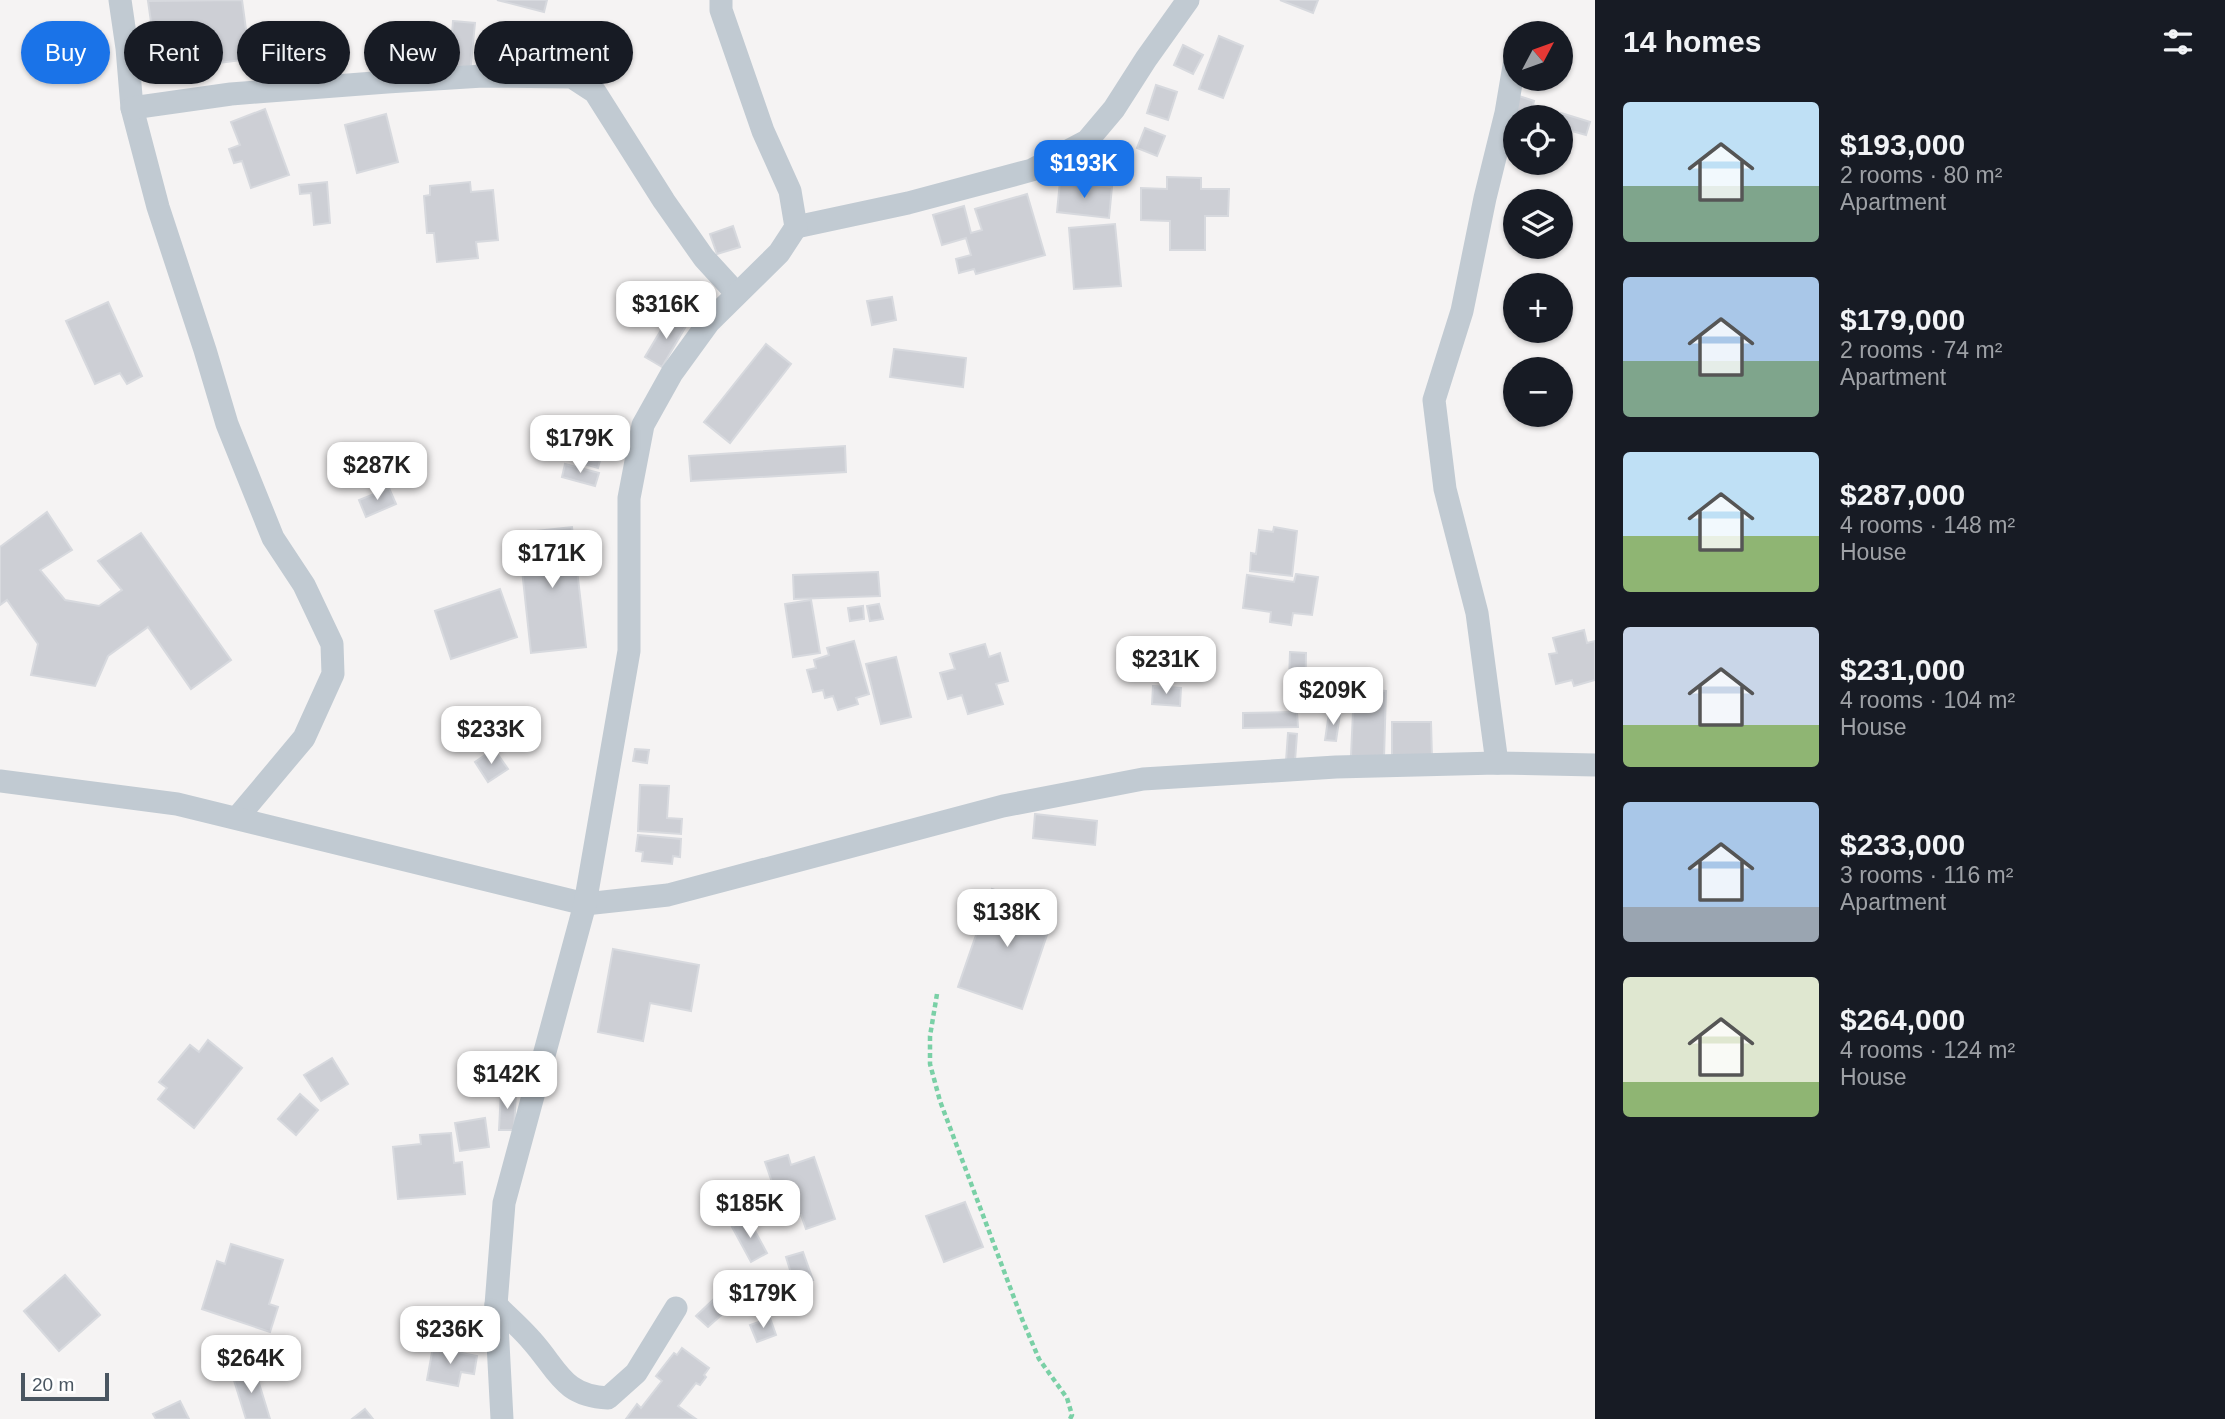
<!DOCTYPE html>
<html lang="en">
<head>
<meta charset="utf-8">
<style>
	:root { --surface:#171b24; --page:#242831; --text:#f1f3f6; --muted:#9ea1a6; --accent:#1a73e8 }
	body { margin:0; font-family:Arial,sans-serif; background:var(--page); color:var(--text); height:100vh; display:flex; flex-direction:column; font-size:26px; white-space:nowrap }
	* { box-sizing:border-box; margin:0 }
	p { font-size:23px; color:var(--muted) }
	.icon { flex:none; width:38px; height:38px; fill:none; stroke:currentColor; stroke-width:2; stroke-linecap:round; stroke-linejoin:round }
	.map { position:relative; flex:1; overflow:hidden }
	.details { display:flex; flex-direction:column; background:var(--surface); width:630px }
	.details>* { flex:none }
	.top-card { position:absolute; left:21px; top:21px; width:665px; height:63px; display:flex; gap:14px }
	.needle { width:46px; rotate:49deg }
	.tools { position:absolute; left:1503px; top:21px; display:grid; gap:14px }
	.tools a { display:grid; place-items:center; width:70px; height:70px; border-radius:50%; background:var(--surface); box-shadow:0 2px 5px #0004; font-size:35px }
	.scale { position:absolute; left:21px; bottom:18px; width:88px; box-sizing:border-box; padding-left:7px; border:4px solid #4a5661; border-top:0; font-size:19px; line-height:24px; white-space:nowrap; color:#4a5661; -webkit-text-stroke:5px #fff; paint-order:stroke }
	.price { position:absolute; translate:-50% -60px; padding:0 16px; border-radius:14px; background:#fff; color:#222; font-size:23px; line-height:46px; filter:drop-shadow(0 2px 4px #0008) }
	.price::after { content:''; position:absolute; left:50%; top:42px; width:21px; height:16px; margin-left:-10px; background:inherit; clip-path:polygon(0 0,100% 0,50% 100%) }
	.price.selected { background:var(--accent); color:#fff }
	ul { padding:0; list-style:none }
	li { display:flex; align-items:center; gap:21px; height:175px; padding:0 28px }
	li span { display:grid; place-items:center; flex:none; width:196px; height:140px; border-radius:7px; color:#555 }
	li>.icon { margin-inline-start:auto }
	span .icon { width:84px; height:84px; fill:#fffc; stroke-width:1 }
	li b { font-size:30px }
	h2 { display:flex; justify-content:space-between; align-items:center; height:84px; padding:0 28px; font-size:30px }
	.tag { padding:0 24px; border-radius:32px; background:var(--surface); box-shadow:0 2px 5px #0004; font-size:24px; line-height:63px }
	.tag.selected { background:var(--accent); color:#fff }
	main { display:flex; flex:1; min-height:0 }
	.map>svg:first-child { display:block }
</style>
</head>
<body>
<main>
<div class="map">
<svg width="1595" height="1419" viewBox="0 0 1595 1419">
	<rect width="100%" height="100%" fill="#f5f3f3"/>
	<g fill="#cdcfd5" stroke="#d7d9de" stroke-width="2">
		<polygon points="242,0 250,59 158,71 148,1"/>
		<polygon points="497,0 547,0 544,12"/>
		<polygon points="1280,0 1318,0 1313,13"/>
		<polygon points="453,21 475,23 470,74 449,72"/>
		<polygon points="531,32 566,43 560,62 526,52"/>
		<polygon points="1219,36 1243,46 1223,98 1199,89"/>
		<polygon points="1183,45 1203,55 1193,74 1174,65"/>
		<polygon points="1156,85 1177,92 1168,120 1147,113"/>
		<polygon points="1519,96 1534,101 1533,105 1558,113 1556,117 1524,117 1513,114"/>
		<polygon points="265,109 289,175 251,188 242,161 234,163 229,149 240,145 231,122"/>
		<polygon points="1561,113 1590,122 1586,135 1561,128"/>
		<polygon points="386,114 398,162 357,173 345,125"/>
		<polygon points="1145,128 1165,136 1157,156 1137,148"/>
		<polygon points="1167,177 1201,178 1201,189 1229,189 1228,216 1205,216 1205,250 1170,250 1170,221 1141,220 1141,188 1167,189"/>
		<polygon points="1060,181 1112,187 1109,218 1057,212"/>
		<polygon points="327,182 330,223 314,225 311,193 300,194 299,185"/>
		<polygon points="470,182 471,192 493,190 498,240 476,242 478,258 437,262 434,233 427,233 424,196 430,195 430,186"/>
		<polygon points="1027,194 1045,255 976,274 974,269 959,273 956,259 971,255 966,238 942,245 933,215 964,206 971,233 982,230 975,209"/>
		<polygon points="1115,224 1121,286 1074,289 1069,228"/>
		<polygon points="733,226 740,247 717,254 710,234"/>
		<polygon points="892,297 896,320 872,325 867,301"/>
		<polygon points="108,302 142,376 127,384 120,373 95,384 66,321"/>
		<polygon points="670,315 686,326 662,367 645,357"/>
		<polygon points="766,344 791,364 730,443 704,422"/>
		<polygon points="894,349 966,358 963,387 890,377"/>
		<polygon points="845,446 846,472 691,481 689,456"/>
		<polygon points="581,447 602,453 598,468 577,462"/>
		<polygon points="565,464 599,473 595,486 562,477"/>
		<polygon points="389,488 396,504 366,517 359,500"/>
		<polygon points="47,512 72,550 40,570 65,600 99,606 122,590 98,561 141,533 231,660 191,689 148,627 108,656 95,686 31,675 38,644 7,600 0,605 0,547"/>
		<polygon points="572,527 586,647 531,653 518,533"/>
		<polygon points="1274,527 1297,531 1292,576 1250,571 1251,553 1256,554 1259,530 1273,532"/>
		<polygon points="878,572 880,596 794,599 793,575"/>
		<polygon points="1296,574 1318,577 1312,615 1293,613 1291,625 1270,622 1271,612 1243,608 1247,575 1294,582"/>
		<polygon points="500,589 517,637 451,659 435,611"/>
		<polygon points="811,600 820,653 793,657 785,604"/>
		<polygon points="879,604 883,619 870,621 867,606"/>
		<polygon points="863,606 864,619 850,621 848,608"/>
		<polygon points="1584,630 1587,643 1595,641 1595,680 1574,686 1572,680 1556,684 1549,654 1557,653 1553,638"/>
		<polygon points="854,641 869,694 856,698 858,704 838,710 833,696 825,698 823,690 813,692 807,670 816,668 814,660 829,655 827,648"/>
		<polygon points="985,644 989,657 1000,653 1008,681 996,684 1003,704 968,714 962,695 948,699 940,673 955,669 950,654"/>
		<polygon points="1290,652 1306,653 1305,708 1288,708"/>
		<polygon points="896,657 911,717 881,724 866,664"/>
		<polygon points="1153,686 1181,688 1180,706 1152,704"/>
		<polygon points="1354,689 1386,691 1384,758 1351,756"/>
		<polygon points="1297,712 1298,727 1243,728 1243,713"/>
		<polygon points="1329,713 1340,714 1336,741 1325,740"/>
		<polygon points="1392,722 1431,722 1432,758 1392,758"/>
		<polygon points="1288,733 1297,734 1295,761 1286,761"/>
		<polygon points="494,749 508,769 488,782 475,762"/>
		<polygon points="635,749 649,750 647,763 633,761"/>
		<polygon points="640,785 669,786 667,818 682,819 681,834 638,831"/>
		<polygon points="1035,814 1097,821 1095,845 1033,838"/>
		<polygon points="638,835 681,839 680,857 673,856 672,864 642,861 643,852 636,851"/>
		<polygon points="992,889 1055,911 1022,1009 958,987"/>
		<polygon points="613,949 699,965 691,1011 650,1003 643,1041 598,1032"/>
		<polygon points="208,1040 242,1068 194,1128 158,1099 167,1088 159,1082 190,1045 199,1052"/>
		<polygon points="332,1058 348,1084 321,1101 304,1075"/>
		<polygon points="501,1091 516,1092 514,1130 499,1130"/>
		<polygon points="300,1094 318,1110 296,1135 278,1119"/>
		<polygon points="485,1118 489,1147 460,1151 455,1123"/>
		<polygon points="451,1133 454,1163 462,1162 465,1194 398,1199 393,1147 421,1144 420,1135"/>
		<polygon points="788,1155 791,1165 814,1157 835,1219 806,1229 801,1215 774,1224 763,1191 774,1188 765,1162"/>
		<polygon points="965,1202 983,1247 944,1262 926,1216"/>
		<polygon points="748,1218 767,1253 751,1262 732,1227"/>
		<polygon points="231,1244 283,1260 269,1304 278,1307 270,1332 202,1309 217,1261 225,1264"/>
		<polygon points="803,1252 813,1280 795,1286 786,1257"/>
		<polygon points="65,1275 100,1315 59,1351 24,1311"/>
		<polygon points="740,1283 751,1292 739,1308 728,1299"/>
		<polygon points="715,1298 727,1310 708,1327 696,1316"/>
		<polygon points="770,1318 776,1335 757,1342 750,1325"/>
		<polygon points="449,1319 473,1320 473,1343 449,1342"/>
		<polygon points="433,1347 477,1356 474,1374 461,1372 458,1386 427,1380"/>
		<polygon points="682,1348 709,1368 704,1375 706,1377 700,1385 696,1383 678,1406 696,1419 626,1419 637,1404 641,1408 662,1381 656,1376 674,1353 677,1355"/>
		<polygon points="254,1367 270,1419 246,1419 232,1374"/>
		<polygon points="180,1401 189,1419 156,1419 153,1414"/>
		<polygon points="365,1409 373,1419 352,1419"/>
	</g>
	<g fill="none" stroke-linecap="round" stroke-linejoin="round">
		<polyline stroke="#7ad0a6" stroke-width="4.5" stroke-dasharray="5 3.5" stroke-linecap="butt" points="937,994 930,1036 930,1064 940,1101 1022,1319 1039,1359 1067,1398 1072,1415 1070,1419"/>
		<g stroke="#c1cad2" stroke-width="23">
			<polyline points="120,0 127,48 132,108 158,207 205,350 227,424 273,538 304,585 332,644 333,674 304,738 237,818"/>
			<polyline points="132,108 231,94 387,82 483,76 572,77 595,92 664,201 704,258 737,294"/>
			<polyline points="796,227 908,203 1032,170 1087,141 1114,109 1146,59 1188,0"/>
			<polyline points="1497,763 1477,613 1445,489 1434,400 1462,311 1485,198 1506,113 1516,54"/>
			<polyline points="0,781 177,804 585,904 668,895 1003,806 1143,779 1336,767 1497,763 1595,765"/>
			<path d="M 496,1305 C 508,1317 521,1328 532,1341 C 558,1370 563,1396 608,1398 L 636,1373 L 676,1308"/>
			<polyline points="502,1419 496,1305 504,1203 585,904 629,651 629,498 643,425 672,373 709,322 779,253 796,227 790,191 763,131 721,10 721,0"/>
		</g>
	</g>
</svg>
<div class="tools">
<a><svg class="needle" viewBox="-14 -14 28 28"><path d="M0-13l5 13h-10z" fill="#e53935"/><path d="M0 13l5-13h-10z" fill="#9ea1a6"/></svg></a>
<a><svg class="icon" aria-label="locate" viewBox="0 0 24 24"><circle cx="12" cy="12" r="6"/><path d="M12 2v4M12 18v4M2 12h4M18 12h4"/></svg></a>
<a><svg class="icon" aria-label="layers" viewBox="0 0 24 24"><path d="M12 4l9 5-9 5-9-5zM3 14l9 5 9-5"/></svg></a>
<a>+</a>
<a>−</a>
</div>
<div class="scale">20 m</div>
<b class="price selected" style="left:1084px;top:200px">$193K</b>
<b class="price" style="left:666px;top:341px">$316K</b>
<b class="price" style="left:580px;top:475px">$179K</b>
<b class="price" style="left:377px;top:502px">$287K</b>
<b class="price" style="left:552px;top:590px">$171K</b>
<b class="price" style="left:1166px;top:696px">$231K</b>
<b class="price" style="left:1333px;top:727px">$209K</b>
<b class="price" style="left:491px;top:766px">$233K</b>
<b class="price" style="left:1007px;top:949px">$138K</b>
<b class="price" style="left:507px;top:1111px">$142K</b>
<b class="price" style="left:750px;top:1240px">$185K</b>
<b class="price" style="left:763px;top:1330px">$179K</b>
<b class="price" style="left:450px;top:1366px">$236K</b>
<b class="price" style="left:251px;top:1395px">$264K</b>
<div class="top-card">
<a class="tag selected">Buy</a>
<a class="tag">Rent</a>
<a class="tag">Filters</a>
<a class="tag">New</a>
<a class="tag">Apartment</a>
</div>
</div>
<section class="details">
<h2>14 homes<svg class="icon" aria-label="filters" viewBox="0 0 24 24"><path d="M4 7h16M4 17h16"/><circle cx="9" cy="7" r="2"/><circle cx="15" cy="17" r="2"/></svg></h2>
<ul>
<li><span style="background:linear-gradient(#bfe0f5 60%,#7fa58c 0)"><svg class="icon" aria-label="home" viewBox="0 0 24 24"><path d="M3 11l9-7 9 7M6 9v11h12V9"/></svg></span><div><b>$193,000</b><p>2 rooms · 80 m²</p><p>Apartment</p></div></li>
<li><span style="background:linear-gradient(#a9c7e8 60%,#7fa58c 0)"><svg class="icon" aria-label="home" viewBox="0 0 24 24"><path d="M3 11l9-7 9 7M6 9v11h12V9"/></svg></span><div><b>$179,000</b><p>2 rooms · 74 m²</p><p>Apartment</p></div></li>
<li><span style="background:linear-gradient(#bfe0f5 60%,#8fb573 0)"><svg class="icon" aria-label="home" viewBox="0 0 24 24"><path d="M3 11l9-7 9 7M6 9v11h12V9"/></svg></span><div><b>$287,000</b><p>4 rooms · 148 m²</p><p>House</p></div></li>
<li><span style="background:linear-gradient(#c9d6e8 70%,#8fb573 0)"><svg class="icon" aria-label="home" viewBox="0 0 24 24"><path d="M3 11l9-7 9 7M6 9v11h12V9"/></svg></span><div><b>$231,000</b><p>4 rooms · 104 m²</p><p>House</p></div></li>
<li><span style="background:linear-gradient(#a9c7e8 75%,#9aa5b1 0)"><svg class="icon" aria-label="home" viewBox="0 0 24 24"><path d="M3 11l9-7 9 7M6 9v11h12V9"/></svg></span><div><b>$233,000</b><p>3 rooms · 116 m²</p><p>Apartment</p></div></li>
<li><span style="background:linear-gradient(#dfe7d0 75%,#8fb573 0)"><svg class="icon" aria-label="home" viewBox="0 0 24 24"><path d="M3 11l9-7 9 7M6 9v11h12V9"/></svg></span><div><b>$264,000</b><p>4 rooms · 124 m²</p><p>House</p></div></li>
</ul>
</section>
</main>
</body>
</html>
